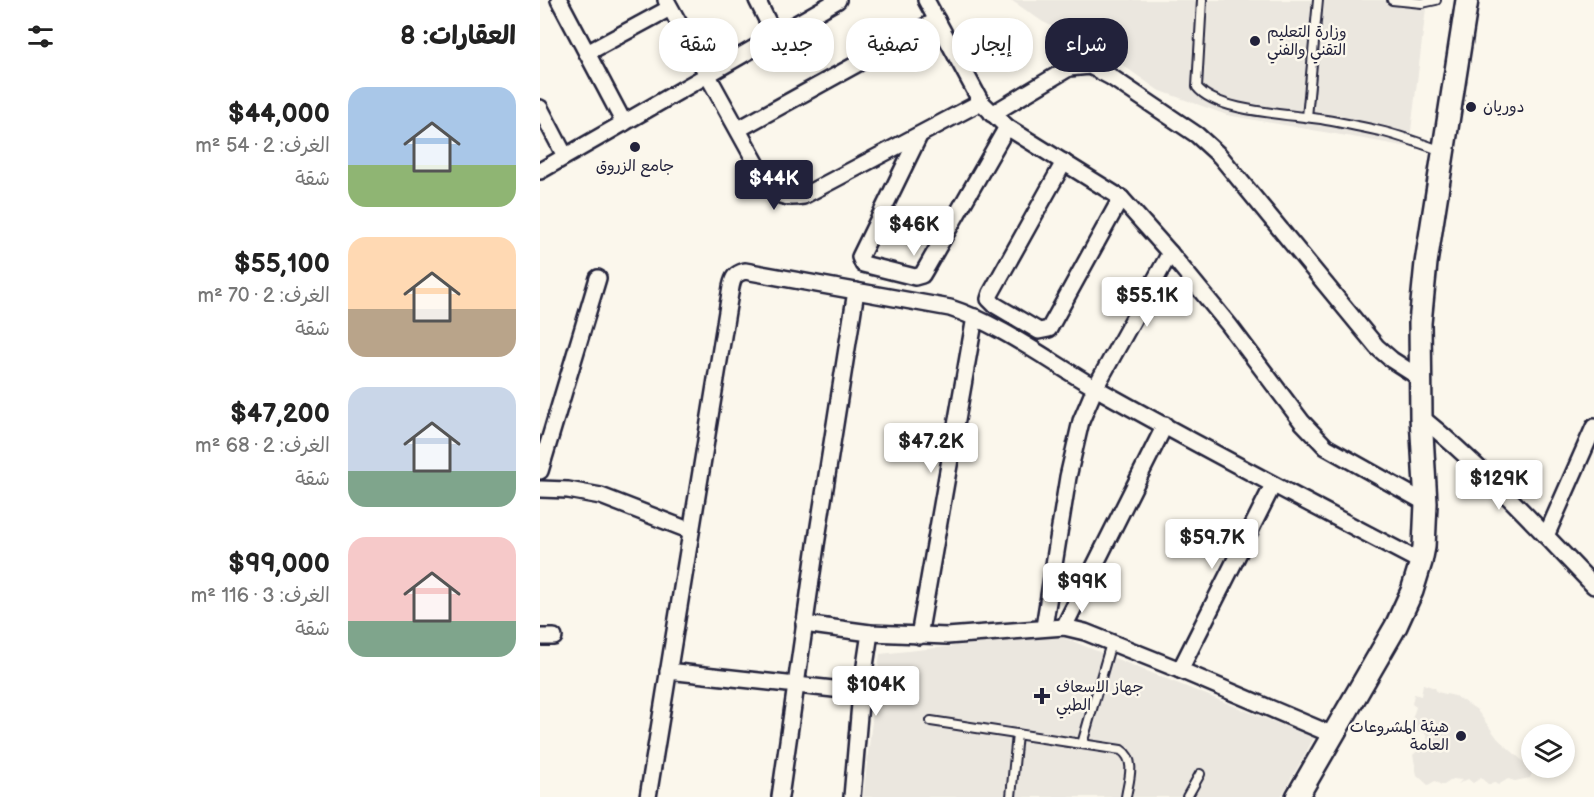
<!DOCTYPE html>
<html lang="ar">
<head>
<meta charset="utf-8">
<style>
	:root { --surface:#fff; --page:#f2f2f2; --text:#222; --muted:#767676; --accent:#22223b }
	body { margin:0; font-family:"Balsamiq Sans","Playpen Sans Arabic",sans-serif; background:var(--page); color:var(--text); direction:rtl; height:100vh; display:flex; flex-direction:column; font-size:22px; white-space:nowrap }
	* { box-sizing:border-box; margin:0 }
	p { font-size:20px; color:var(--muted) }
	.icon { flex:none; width:33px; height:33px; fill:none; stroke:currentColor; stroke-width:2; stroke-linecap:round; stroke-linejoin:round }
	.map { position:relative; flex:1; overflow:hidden; direction:ltr }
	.sheet { display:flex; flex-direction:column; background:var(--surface); width:540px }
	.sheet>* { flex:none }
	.top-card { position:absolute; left:18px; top:18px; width:570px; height:54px; direction:rtl; display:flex; gap:12px }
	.fabs { position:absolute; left:981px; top:724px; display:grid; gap:12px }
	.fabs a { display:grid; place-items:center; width:54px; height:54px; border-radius:50%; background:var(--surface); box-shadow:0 3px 9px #0003; font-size:30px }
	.price { position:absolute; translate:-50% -51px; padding:0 14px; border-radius:6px; background:#fff; color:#222; font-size:20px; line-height:39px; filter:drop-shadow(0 2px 3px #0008) }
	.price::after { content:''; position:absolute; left:50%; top:36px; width:18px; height:14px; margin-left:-9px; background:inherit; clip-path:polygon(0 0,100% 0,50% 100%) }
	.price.on { background:var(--accent); color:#fff }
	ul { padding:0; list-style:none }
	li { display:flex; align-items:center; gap:18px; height:150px; padding:0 24px }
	li span { display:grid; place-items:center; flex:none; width:168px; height:120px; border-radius:18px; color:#555 }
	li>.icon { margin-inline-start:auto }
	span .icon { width:72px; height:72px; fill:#fffc; stroke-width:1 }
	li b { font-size:26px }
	h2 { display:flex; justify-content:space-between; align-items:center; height:72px; padding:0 24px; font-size:26px }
	.chip { padding:0 21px; border-radius:24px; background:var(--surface); box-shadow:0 3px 9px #0003; font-size:21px; line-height:54px }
	.chip.on { background:var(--accent); color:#fff }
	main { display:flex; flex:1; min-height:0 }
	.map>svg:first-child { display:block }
</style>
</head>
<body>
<main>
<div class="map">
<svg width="1054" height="797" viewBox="0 0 1054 797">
	<rect width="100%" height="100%" fill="#fbf7ec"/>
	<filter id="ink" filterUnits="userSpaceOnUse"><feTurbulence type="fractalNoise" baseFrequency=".0167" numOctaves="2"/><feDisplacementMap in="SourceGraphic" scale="12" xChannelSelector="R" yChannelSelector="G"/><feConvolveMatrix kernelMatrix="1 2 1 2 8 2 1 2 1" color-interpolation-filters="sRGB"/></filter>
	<g filter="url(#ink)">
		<g fill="#ebe7df">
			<polygon points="471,0 887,0 869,147 687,115 618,90 561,50 503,22"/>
			<polygon points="517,635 774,738 741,797 323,797 340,654"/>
			<polygon points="883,684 895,688 897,692 915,696 936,709 958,739 985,763 992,773 990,778 975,781 968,779 958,785 953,782 949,785 941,778 933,783 928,779 918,784 922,780 913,779 904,785 901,785 895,781 888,785 877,775 873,755 888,740 885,733 869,728 876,707 872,704 874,694 881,696"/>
		</g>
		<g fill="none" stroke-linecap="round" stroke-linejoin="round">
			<defs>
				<g id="lane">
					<path d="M 662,0 L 657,87 C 677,113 754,114 786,120 C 804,123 822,127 840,131 C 861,136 882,144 903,151"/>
					<polyline points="852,0 882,3 896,0"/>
					<polyline points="767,117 778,0"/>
					<path d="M 391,721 L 581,750 C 597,760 588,782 586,797"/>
					<polyline points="542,744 571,643"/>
					<polyline points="471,797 477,734"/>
					<polyline points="647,797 660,774"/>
				</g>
				<g id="street">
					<polyline points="19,0 84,123"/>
					<path d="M 126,0 L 230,188 C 240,198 250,198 263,196 L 441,102"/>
					<polyline points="217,0 235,36"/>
					<polyline points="386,0 441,102 467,127 581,198 630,253 689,325 762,422 786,447 886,503"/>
					<polyline points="47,53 130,8"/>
					<polyline points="0,108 25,156"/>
					<polyline points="452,114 529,68 550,66 571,77 657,135 680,156 837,347 852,360 880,378"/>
					<polyline points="199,129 397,20"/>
					<polyline points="379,136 320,257 323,264 375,277 382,275 385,270 467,127"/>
					<polyline points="524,162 451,293 449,299 455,305 499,331 509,329 581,198"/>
					<polyline points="0,171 298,0"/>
					<path d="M 881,417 C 944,468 998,528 1054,586"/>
					<polyline points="0,471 58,278"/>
					<polyline points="0,489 28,490 61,496 151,531"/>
					<polyline points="1006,536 1054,427"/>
					<polyline points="264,624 330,633 407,636 524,627 545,632 640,670 793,735"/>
					<polyline points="504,627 528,477 541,421 555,388 630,253"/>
					<polyline points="524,627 625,425"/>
					<polyline points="379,636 435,317"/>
					<polyline points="0,637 14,637"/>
					<polyline points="640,670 733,485"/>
					<polyline points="128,671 321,692"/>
					<path d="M 108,797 L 191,287 C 193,277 195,274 205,271 L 410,308 C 460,324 509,361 554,387 C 662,448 772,505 881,562"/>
					<polyline points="240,797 276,545 316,291"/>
					<polyline points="312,797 321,692 330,633"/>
				</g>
				<polyline id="secondary" points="757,797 856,626 872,591 881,562 884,547 886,503 881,417 880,323 886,263 927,0"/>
			</defs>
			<use href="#lane" stroke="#22223b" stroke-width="12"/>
			<use href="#street" stroke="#22223b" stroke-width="20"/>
			<use href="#secondary" stroke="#22223b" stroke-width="26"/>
			<use href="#lane" stroke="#fbf7ec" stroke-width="8"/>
			<use href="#street" stroke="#fbf7ec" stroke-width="15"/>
			<use href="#secondary" stroke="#fbf7ec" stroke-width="21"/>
		</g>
	</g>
	<g fill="#22223b" stroke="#fbf7ec" stroke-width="2">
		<circle cx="715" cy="41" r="6"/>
		<circle cx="931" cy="107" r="6"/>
		<circle cx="95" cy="147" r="6"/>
		<path d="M499 687h6v6h6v6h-6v6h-6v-6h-6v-6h6z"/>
		<circle cx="921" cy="736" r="6"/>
	</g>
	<g text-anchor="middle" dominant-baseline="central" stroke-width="5" stroke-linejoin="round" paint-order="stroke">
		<g font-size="16" fill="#22223b" stroke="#fbf7ec" text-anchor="start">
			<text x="727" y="32">وزارة التعليم<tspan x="727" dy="18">التقني والفني</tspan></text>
			<text x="943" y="107">دوريان</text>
			<text x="95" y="166" text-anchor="middle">جامع الزروق</text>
			<text x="516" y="687">جهاز الاسعاف<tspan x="516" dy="18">الطبي</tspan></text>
			<text x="909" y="727" text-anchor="end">هيئة المشروعات<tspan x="909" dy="18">العامة</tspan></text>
		</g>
	</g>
</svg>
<div class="fabs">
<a><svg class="icon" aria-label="layers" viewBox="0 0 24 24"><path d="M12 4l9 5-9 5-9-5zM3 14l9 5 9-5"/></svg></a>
</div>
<b class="price on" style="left:234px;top:211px">$44K</b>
<b class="price" style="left:374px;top:257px">$46K</b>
<b class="price" style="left:607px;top:328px">$55.1K</b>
<b class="price" style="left:391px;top:474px">$47.2K</b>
<b class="price" style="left:959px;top:511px">$129K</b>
<b class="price" style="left:672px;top:570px">$59.7K</b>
<b class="price" style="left:542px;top:614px">$99K</b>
<b class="price" style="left:336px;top:717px">$104K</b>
<div class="top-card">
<a class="chip on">شراء</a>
<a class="chip">إيجار</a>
<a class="chip">تصفية</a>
<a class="chip">جديد</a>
<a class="chip">شقة</a>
</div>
</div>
<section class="sheet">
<h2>العقارات: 8<svg class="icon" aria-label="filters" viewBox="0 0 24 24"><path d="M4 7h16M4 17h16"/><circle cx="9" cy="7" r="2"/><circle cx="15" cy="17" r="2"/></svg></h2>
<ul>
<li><span style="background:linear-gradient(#a9c7e8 65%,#8fb573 0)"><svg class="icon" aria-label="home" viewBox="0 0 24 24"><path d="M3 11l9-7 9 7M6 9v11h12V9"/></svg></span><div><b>$44,000</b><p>الغرف: 2 · 54 m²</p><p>شقة</p></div></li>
<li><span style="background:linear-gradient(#ffd9b3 60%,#b9a48a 0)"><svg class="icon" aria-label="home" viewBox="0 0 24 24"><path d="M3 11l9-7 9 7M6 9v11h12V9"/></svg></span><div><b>$55,100</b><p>الغرف: 2 · 70 m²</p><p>شقة</p></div></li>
<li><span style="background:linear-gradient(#c9d6e8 70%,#7fa58c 0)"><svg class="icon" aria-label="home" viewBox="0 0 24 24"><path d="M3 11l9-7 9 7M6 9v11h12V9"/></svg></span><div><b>$47,200</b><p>الغرف: 2 · 68 m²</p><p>شقة</p></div></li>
<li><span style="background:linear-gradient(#f6c9c9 70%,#7fa58c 0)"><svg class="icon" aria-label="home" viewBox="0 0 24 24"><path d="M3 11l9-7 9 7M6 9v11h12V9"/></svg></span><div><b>$99,000</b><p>الغرف: 3 · 116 m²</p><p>شقة</p></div></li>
</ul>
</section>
</main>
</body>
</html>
